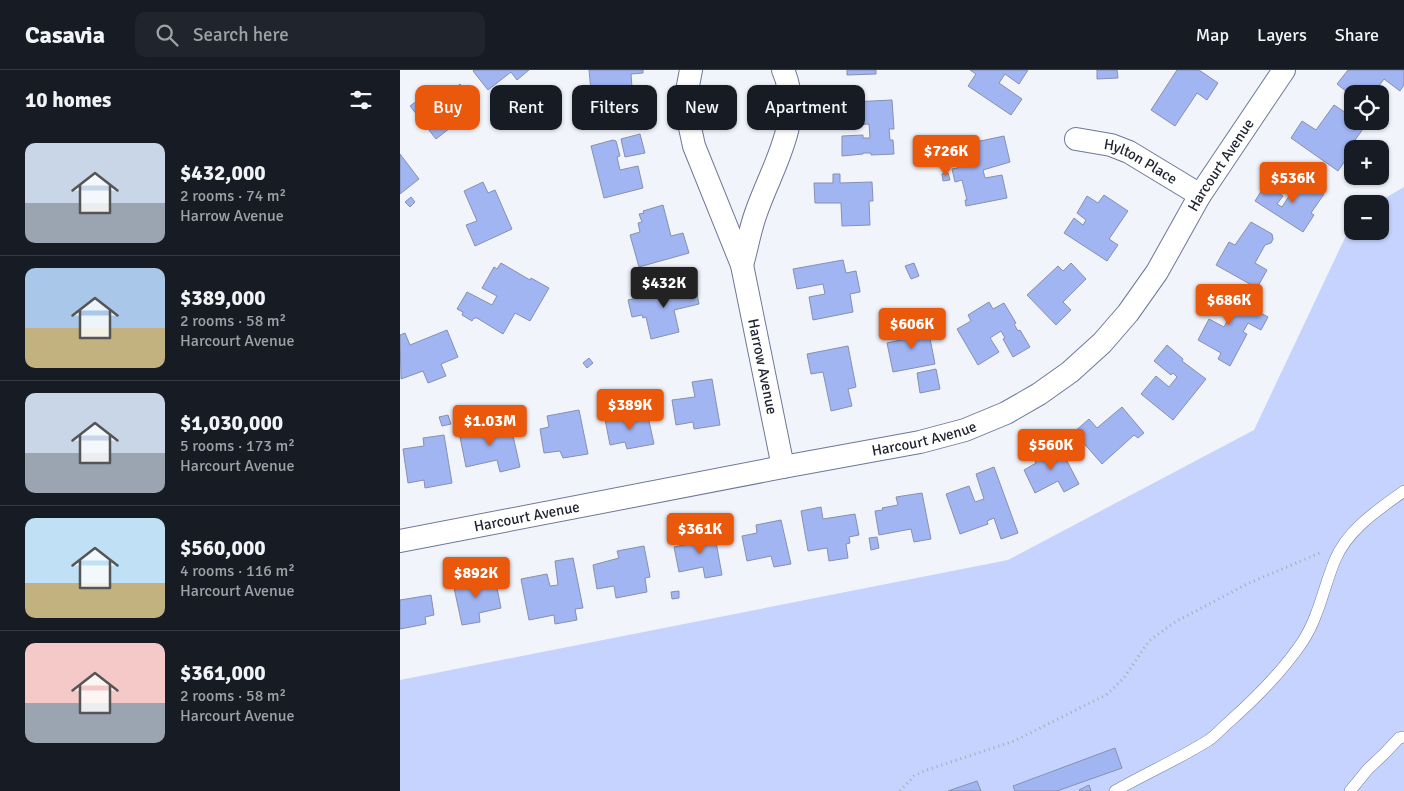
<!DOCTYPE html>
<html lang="en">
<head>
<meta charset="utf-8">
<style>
	:root { --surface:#171b24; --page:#20242c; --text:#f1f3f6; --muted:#9ea1a6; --line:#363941; --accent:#ea580c }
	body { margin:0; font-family:Signika,sans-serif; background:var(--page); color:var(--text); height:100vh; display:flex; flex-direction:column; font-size:19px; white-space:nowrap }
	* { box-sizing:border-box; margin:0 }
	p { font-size:16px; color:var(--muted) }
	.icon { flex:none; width:28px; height:28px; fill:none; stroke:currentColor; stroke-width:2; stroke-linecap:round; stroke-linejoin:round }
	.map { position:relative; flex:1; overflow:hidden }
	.sheet { display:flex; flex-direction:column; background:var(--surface); width:400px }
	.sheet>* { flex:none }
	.guide { position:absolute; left:15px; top:15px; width:475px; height:45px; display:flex; gap:10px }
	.fabs { position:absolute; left:944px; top:15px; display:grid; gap:10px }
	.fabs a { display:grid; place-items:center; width:45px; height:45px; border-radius:10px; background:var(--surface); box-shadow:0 1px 4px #0004; font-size:25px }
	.price { position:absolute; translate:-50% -42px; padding:0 11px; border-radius:5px; background:var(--accent); color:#fff; font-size:16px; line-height:32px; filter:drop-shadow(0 1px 2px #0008) }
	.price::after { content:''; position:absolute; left:50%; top:30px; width:15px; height:11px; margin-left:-8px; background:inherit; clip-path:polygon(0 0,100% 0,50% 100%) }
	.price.active { background:#222; color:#fff }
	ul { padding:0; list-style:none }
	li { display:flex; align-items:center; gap:15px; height:125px; padding:0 25px }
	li+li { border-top:1px solid var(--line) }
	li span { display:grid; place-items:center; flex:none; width:140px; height:100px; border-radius:10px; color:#555 }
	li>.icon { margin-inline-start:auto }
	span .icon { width:60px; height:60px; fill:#fffc; stroke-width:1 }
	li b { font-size:21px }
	h2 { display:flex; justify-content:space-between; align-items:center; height:60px; padding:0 25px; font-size:21px }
	.tag { padding:0 18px; border-radius:10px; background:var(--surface); box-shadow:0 1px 4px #0004; font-size:18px; line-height:45px }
	.tag.active { background:var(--accent); color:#fff }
	header { display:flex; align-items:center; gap:30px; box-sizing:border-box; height:70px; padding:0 25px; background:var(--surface); border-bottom:1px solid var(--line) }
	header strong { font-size:24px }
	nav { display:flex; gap:28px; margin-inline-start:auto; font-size:18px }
	.search { width:350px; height:45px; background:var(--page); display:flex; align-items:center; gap:12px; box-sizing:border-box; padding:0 18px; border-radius:10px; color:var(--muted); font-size:19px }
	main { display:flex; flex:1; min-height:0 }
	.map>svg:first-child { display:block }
</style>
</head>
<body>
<header>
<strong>Casavia</strong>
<div class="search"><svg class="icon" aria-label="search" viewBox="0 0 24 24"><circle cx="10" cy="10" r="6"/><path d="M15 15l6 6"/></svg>Search here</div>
<nav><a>Map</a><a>Layers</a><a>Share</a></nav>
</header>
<main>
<section class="sheet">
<h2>10 homes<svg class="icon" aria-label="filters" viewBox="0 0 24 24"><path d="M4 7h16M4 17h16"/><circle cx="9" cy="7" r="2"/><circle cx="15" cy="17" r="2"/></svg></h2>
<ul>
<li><span style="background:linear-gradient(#c9d6e8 60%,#9aa5b1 0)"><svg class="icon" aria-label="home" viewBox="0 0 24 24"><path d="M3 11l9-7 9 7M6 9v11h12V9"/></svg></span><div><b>$432,000</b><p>2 rooms · 74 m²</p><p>Harrow Avenue</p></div></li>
<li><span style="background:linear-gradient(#a9c7e8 60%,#c2b280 0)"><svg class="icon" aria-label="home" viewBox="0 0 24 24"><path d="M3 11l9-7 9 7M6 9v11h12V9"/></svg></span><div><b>$389,000</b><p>2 rooms · 58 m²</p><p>Harcourt Avenue</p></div></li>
<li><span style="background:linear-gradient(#c9d6e8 60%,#9aa5b1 0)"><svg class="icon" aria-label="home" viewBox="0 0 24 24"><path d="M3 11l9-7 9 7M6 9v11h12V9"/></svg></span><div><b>$1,030,000</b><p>5 rooms · 173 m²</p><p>Harcourt Avenue</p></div></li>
<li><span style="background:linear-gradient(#bfe0f5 65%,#c2b280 0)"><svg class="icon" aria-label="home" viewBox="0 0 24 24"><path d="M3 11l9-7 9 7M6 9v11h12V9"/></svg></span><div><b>$560,000</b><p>4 rooms · 116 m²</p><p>Harcourt Avenue</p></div></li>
<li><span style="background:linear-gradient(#f6c9c9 60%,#9aa5b1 0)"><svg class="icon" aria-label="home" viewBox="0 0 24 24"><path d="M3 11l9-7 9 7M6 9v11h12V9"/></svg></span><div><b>$361,000</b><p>2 rooms · 58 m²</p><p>Harcourt Avenue</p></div></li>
</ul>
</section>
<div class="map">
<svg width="1004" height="721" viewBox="0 0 1004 721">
	<rect width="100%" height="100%" fill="#f2f4fb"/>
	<polygon fill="#c5d3fe" points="1004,117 1004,721 0,721 0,610 608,490 854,360 952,153 952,161 980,161 980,134 975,134"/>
	<g fill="#a1b5f3" stroke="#8690af">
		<polygon points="74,0 129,0 117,10 111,2 88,20 73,1"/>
		<polygon points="189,0 243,0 243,3 231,4 234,45 213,47 212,29 204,29 204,20 191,21"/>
		<polygon points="447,0 476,0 476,4 447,5"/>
		<polygon points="570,0 628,0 619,14 605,4 599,13 622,29 611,45 568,16 576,4"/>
		<polygon points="697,0 717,0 718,8 697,9"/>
		<polygon points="777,0 799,0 818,13 807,30 797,23 775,56 751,40"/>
		<polygon points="948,0 1004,0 1004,15 1000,21 984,9 973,24 952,24 952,26 937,14"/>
		<polygon points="60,14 72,30 64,37 69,43 36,69 10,36 26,24 34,34"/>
		<polygon points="492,30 494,59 489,59 490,70 493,70 494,84 471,85 471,83 463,83 463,84 442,86 442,66 463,65 463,68 470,68 469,54 453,55 452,32"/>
		<polygon points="72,32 76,37 69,42 66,37"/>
		<polygon points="934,35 952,47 952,51 958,51 965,56 946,83 949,85 938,101 891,68 902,51 916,60"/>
		<polygon points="240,64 245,83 225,87 221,69"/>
		<polygon points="604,66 610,92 583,100 585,108 602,105 607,128 566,136 565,130 567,130 562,110 555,112 552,99 558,98 555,85 573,81 571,73"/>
		<polygon points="213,70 216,71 220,86 217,87 220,100 238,96 243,118 204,128 191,76"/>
		<polygon points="546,73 556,80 549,91 539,84"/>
		<polygon points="0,84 19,109 0,124"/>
		<polygon points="548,103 550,110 543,111 542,104"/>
		<polygon points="433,104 440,104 440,113 472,112 473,131 469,131 470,155 442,156 441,133 415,133 414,113 433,113"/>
		<polygon points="900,109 924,124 911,143 914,145 903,162 855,131 865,115 883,126 877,134 882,137"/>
		<polygon points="83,112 88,123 95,120 112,159 75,176 66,155 77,151 64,121"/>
		<polygon points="704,125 728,141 709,169 718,175 707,191 664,163 674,148 683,155 686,150 677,143 687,126 698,133"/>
		<polygon points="11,127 15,132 10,137 5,132"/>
		<polygon points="263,135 271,166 283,163 289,183 239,197 230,165 240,162 238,153 242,152 239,144 244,143 243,141"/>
		<polygon points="851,152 872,164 873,169 871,173 865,175 855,193 867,200 857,218 816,195 829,172 835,175"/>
		<polygon points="443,190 446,203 456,201 460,221 460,222 450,224 453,242 413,250 409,227 425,224 423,214 397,219 393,199"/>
		<polygon points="101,193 130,210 131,208 149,218 130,251 115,243 103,264 77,248 74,248 72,251 62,245 63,242 57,239 67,222 92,235 97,226 82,218 94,197 97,199"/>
		<polygon points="514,193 519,206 511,209 505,196"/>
		<polygon points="671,193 686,209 663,232 671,240 656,255 627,225 658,196 663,201"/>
		<polygon points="295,214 299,234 274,240 279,262 251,269 246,247 243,248 242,245 232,247 228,230"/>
		<polygon points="814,218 831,228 830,229 838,234 839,231 868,247 861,260 848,253 843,262 847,264 830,296 818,289 821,283 798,270 809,249 824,257 830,246 824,243 823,245 804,235"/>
		<polygon points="589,232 593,239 604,233 616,253 614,254 618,261 620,260 630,277 613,287 603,269 605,268 601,261 590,268 599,282 578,295 557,259 571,251 568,245"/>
		<polygon points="527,253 535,294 493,302 487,273 510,268 508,257"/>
		<polygon points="47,260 58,287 41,294 46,306 28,313 23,301 1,309 0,265 5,263 10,275"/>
		<polygon points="767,275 783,289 782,291 806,309 773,350 741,324 756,306 769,317 777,307 773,303 771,305 754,291"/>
		<polygon points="448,276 456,317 448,319 452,336 431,341 423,302 411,304 407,284"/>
		<polygon points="189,288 193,293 187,298 183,293"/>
		<polygon points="536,299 540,319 520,323 517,303"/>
		<polygon points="312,309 320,355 294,359 293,352 276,355 272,330 295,327 292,312"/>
		<polygon points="722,337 744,363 738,368 734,365 702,394 674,362 689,349 697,358"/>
		<polygon points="179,340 188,384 163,388 160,381 144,383 140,359 149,357 147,346"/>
		<polygon points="247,342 254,374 227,379 225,372 210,375 205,349"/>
		<polygon points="48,345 51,354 42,356 39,347"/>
		<polygon points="88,353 90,362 111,357 120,397 100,402 97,390 66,397 60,367 71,364 69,357"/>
		<polygon points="44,365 52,413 25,418 24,410 8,413 3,379 24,376 23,368"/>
		<polygon points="658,374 679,414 664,422 658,411 635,423 624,400 636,393 633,387"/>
		<polygon points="594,397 618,463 601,469 594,448 587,451 588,454 560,464 546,424 569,416 575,432 584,429 576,404"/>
		<polygon points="522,423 531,469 514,472 511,459 479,465 475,441 483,440 482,438 498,435 496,427"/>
		<polygon points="421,437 423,449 455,444 459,465 449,467 450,473 446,474 448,488 429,491 427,478 408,481 401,441"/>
		<polygon points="381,450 391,494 374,497 371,486 347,491 342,466 357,463 356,455"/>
		<polygon points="314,461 322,505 305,508 303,497 279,502 274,477 289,474 287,467"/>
		<polygon points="477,467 479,478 471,480 469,468"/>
		<polygon points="244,476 250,507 245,508 247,522 216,528 214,516 197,519 193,495 219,488 217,481"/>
		<polygon points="173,488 183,538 175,539 177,550 155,554 154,545 129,550 121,509 147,504 150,516 158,515 155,491"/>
		<polygon points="83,507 84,515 96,513 101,538 79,543 80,552 62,555 53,513"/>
		<polygon points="279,521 279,528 272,529 271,522"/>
		<polygon points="31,525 34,545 25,547 26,554 0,559 0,530"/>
		<polygon points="715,678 722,698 657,721 615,721 613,716"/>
		<polygon points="577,711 581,721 548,721"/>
		<polygon points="689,715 691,721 680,721 679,720"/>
	</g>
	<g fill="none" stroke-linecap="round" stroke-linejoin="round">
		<defs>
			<g id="lane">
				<path d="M 715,721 C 746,703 779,689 809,670 C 816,665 822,658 829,652 C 856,628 883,601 903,571 C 919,546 924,516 935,490 C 948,459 978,440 1004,421"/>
				<polyline points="950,721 968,699 985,683 999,668 1004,667"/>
			</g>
			<g id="street">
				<path id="s1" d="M 291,0 L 286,26 L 289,53 L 294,76 L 342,195 L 383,397"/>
				<path id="s2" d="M 676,69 L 711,75 L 729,82 L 800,125"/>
				<path d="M 342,195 C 347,178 350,159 356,143 C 372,96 405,50 383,0"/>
				<path id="s3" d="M 0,471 L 383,397 L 520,372 L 565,360 L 606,343 L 639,324 L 670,302 L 702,273 L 728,243 L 757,202 L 800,125 L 884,0"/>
			</g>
		</defs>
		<use href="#lane" stroke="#6e7897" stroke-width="12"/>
		<use href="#street" stroke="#6e7897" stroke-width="24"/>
		<polyline stroke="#a8abb4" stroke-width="3" stroke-dasharray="1 4" stroke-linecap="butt" points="500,721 514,706 524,701 614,671 706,625 723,609 749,571 775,552 847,514 922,482"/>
		<use href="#lane" stroke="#fff" stroke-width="11"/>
		<use href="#street" stroke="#fff" stroke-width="22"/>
	</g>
	<g text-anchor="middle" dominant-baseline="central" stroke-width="4.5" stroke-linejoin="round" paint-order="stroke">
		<g font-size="15" fill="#1f232f" stroke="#fff">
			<text stroke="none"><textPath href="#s2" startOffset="69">Hylton Place</textPath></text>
			<text stroke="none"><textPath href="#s3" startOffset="954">Harcourt Avenue</textPath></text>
			<text stroke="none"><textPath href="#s1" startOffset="309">Harrow Avenue</textPath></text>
			<text stroke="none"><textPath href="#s3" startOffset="534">Harcourt Avenue</textPath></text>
			<text stroke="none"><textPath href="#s3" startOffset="129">Harcourt Avenue</textPath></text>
		</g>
	</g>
</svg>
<div class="fabs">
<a><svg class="icon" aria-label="locate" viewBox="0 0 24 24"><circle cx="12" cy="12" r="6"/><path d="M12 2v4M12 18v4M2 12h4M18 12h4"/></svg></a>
<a>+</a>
<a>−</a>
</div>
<b class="price" style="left:546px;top:107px">$726K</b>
<b class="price" style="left:893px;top:134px">$536K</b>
<b class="price active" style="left:264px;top:239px">$432K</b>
<b class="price" style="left:829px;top:256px">$686K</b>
<b class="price" style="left:512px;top:280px">$606K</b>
<b class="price" style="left:230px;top:361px">$389K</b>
<b class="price" style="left:90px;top:377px">$1.03M</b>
<b class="price" style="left:651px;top:401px">$560K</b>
<b class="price" style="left:300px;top:485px">$361K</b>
<b class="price" style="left:76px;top:529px">$892K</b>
<div class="guide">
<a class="tag active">Buy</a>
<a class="tag">Rent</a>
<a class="tag">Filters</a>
<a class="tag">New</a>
<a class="tag">Apartment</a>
</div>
</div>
</main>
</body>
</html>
